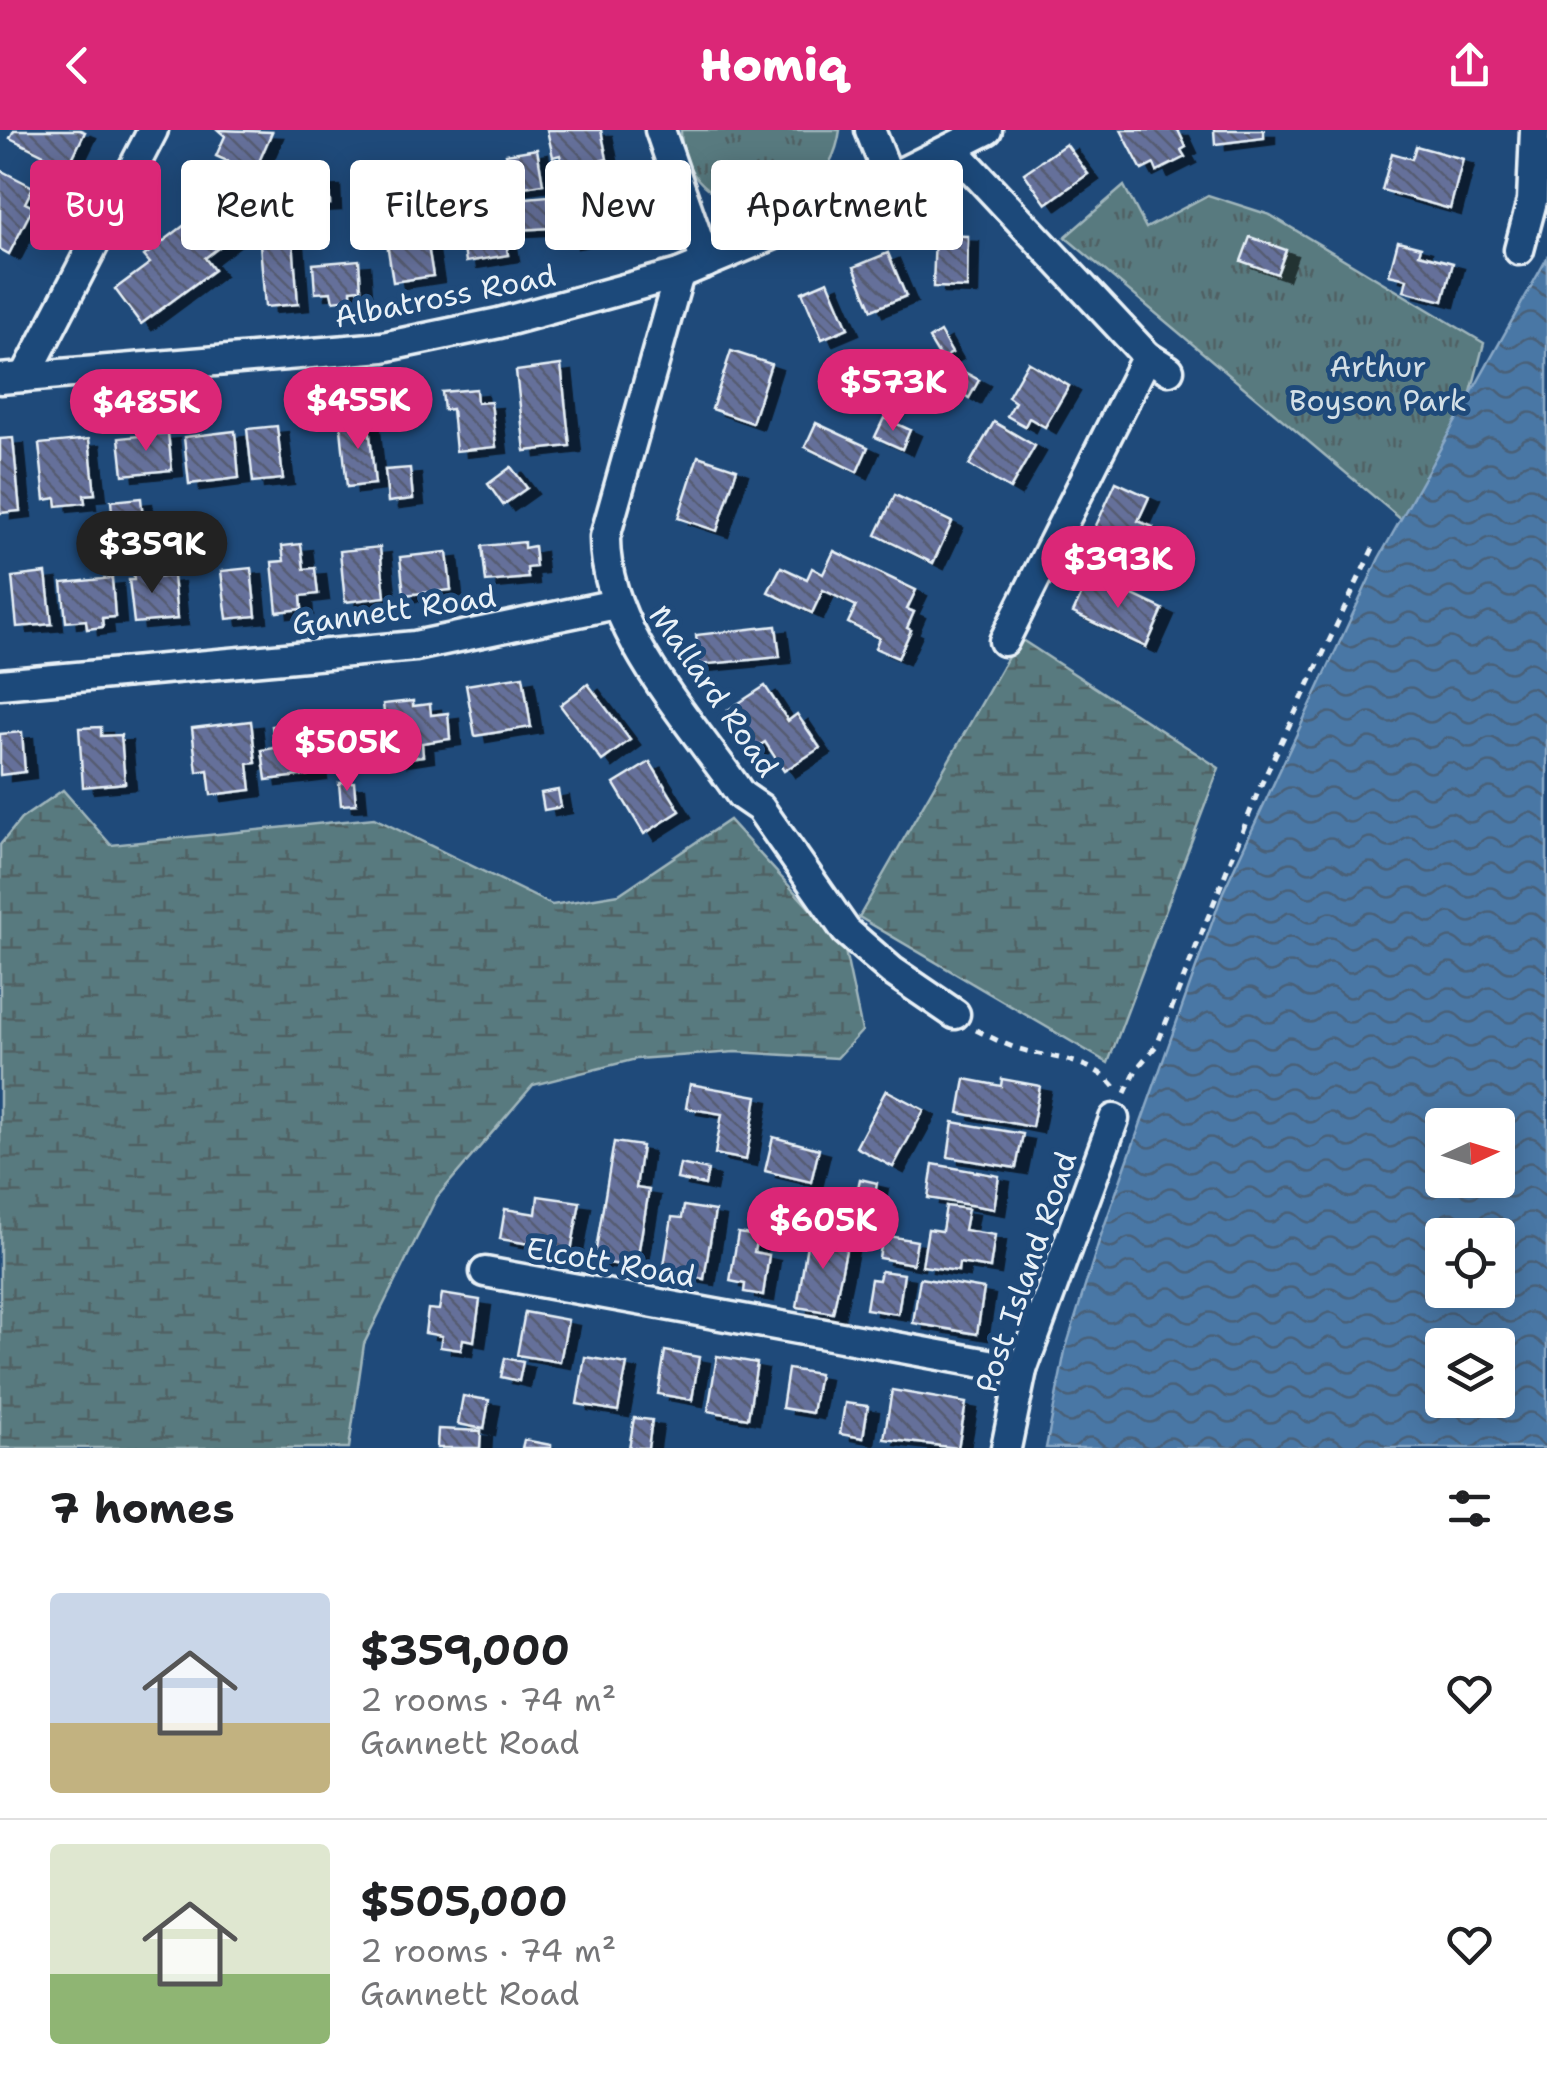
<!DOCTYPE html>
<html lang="en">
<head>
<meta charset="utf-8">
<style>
	:root { --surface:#fff; --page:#f2f2f2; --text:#202124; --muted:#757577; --line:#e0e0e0; --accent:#db2777 }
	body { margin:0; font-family:"Shantell Sans",sans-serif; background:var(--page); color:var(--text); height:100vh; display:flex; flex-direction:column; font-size:38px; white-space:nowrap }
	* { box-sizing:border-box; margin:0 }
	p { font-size:32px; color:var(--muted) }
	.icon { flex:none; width:55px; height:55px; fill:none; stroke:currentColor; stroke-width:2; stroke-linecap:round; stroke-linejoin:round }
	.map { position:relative; height:1318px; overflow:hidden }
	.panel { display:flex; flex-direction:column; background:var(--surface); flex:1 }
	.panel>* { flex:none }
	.guide { position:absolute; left:30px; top:30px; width:1000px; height:90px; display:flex; gap:20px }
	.needle { width:65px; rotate:86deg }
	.tools { position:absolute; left:1425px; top:978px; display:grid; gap:20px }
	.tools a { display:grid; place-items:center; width:90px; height:90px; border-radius:10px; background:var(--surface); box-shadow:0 5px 25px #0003; font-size:50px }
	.price { position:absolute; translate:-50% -85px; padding:0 22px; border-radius:35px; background:var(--accent); color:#fff; font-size:32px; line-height:65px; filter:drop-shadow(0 2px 5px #0008) }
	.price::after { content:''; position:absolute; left:50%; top:60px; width:30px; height:22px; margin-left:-15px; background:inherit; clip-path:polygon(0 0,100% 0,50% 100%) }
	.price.on { background:#222; color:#fff }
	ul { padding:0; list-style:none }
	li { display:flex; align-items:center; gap:30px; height:250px; padding:0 50px }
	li+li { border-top:2px solid var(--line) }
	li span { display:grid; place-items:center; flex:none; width:280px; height:200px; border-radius:10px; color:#555 }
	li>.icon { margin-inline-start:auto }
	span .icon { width:120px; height:120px; fill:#fffc; stroke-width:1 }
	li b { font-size:42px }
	h2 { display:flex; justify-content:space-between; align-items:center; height:120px; padding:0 50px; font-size:42px }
	.pill { padding:0 35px; border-radius:10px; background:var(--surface); box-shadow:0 5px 25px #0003; font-size:35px; line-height:90px }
	.pill.on { background:var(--accent); color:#fff }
	header { display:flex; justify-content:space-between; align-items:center; height:130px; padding:0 50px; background:var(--accent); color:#fff; font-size:45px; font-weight:800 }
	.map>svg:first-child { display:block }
</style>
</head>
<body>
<header><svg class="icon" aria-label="back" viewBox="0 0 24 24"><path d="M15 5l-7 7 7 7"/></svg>Homiq<svg class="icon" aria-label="share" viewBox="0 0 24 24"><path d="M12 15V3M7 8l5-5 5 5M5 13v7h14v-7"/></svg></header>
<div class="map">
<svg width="1547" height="1318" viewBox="0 0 1547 1318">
	<defs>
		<pattern id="wetland-marsh" width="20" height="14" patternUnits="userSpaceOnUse" patternTransform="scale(2.5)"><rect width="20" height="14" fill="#597a7f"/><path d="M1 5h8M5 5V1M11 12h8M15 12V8" fill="none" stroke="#506164"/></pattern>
		<pattern id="park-tufts" width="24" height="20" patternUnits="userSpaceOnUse" patternTransform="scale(2.5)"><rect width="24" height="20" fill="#597a7f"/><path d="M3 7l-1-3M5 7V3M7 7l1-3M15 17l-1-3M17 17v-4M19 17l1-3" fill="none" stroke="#506164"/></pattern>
		<pattern id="water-waves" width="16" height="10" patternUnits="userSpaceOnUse" patternTransform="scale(2.5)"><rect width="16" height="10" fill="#4977a5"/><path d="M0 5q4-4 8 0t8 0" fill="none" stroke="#486078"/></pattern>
		<pattern id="building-back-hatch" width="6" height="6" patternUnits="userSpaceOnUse" patternTransform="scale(2.5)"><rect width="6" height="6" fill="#656f9a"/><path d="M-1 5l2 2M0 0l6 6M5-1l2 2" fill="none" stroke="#565c72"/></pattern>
		<filter id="shadow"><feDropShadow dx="11" dy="6" stdDeviation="0" flood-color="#0009"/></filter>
	</defs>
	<rect width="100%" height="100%" fill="#1f4a7a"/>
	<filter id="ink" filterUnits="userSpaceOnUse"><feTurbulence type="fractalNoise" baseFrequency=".01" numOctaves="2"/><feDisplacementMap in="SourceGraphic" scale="20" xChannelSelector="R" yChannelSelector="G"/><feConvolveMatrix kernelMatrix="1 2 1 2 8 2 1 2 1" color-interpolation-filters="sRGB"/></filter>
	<g filter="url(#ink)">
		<g fill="url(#wetland-marsh)" stroke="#a0b6bc" stroke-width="2.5">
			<polygon points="1019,508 1219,638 1108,933 859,787"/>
			<polygon points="63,660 111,715 374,688 552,775 619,764 729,690 844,816 862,901 837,928 735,922 636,929 533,955 437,1067 364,1214 349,1318 0,1318 0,715 21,689"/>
		</g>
		<g fill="url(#park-tufts)" stroke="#a0b6bc" stroke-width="2.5">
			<path d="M 681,0 L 840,0 C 826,103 680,96 681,0 Z"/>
			<polygon points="1124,56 1146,98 1208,65 1270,85 1484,213 1459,308 1409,396 1065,107"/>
		</g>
		<path fill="url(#water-waves)" stroke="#89a8c6" stroke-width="2.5" fill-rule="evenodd" d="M 1547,128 L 1547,1318 L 1046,1318 L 1065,1221 L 1100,1108 L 1223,762 L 1379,428 ZM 1442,995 L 1498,995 L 1498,1050 L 1442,1050 ZM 1442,1105 L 1498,1105 L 1498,1160 L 1442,1160 ZM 1442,1215 L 1498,1215 L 1498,1270 L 1442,1270 Z"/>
		<g fill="url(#building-back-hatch)" stroke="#e8f1f8" stroke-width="2.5" filter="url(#shadow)">
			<polygon points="14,0 80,0 85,2 68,37 10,8"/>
			<polygon points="218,0 272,2 254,43 216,26 225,6"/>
			<polygon points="547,0 601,0 607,29 564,40 560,25 553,27"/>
			<polygon points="1121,0 1178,0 1186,17 1181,20 1185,27 1157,41 1154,34 1142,40"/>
			<polygon points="1214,0 1264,0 1264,8 1215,14"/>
			<polygon points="1066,14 1088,44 1046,74 1024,43"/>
			<polygon points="1416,16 1463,29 1450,79 1382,60 1392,23 1412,29"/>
			<polygon points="537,19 543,54 511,59 506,24"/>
			<polygon points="406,32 413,78 393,82 385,36"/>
			<polygon points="0,40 33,57 25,73 33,77 9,124 0,119"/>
			<polygon points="329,50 330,74 312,75 310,51"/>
			<polygon points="619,58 627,101 567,112 560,68"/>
			<polygon points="548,66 551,98 517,100 515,69"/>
			<polygon points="207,78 230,109 205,128 214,140 141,194 115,159 150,133 144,126"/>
			<polygon points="501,79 508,125 466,132 459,86"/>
			<polygon points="423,86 433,146 393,152 384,93"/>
			<polygon points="935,105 968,106 967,158 933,157"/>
			<polygon points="1250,107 1286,120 1277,144 1241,131"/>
			<polygon points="293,111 298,174 265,177 260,114"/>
			<polygon points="1398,111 1421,117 1419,124 1453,133 1443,171 1404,161 1407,149 1389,145"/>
			<polygon points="888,123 906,166 872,180 854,137"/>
			<polygon points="359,130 361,159 351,160 351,169 333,171 331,162 315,163 313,134"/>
			<polygon points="828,151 848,198 822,209 802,162"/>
			<polygon points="940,202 952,223 941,229 929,209"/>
			<polygon points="731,221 771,234 752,293 712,279"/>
			<polygon points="1028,232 1069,256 1045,297 1029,288 1025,296 1007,286 1015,272 1008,267"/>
			<polygon points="561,235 570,316 525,321 516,241"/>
			<polygon points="951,235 979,250 969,268 942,253"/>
			<polygon points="476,259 477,273 491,272 496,317 456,321 452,279 444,280 442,262"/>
			<polygon points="368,286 375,354 347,357 340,289"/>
			<polygon points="884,288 910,300 902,319 875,307"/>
			<polygon points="994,292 1035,316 1010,359 969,335"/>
			<polygon points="816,293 868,317 857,342 805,317"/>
			<polygon points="277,296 283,349 253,352 247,299"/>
			<polygon points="235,301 239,348 189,354 184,307"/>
			<polygon points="168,303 172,340 123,345 119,308"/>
			<polygon points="13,308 20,381 0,383 0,309"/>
			<polygon points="89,309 95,364 84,365 85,373 57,376 56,368 45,370 39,314"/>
			<polygon points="698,326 737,339 717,401 678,388"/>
			<polygon points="511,337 527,358 503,375 488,354"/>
			<polygon points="410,338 413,369 388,372 385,340"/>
			<polygon points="1116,352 1149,367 1138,391 1153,397 1139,426 1125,420 1122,428 1088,413"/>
			<polygon points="895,365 952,392 933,433 876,405"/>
			<polygon points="141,368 144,399 114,402 111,371"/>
			<polygon points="524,412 524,418 534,416 536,437 527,438 528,448 486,452 482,416"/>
			<polygon points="301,414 304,439 315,438 318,464 301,466 302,479 277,482 272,432 284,431 282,416"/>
			<polygon points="380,417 385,467 345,472 340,421"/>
			<polygon points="834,421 916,460 907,479 914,482 907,498 911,500 898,528 875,518 879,508 848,493 856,476 823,460 812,483 768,462 781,437 807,449 812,438 823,444"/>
			<polygon points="447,422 451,460 404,465 400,427"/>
			<polygon points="151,433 153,448 173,446 177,489 134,493 129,450 134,450 133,435"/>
			<polygon points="251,438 256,486 227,489 221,441"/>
			<polygon points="46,443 52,494 17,497 12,447"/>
			<polygon points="1090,445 1163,479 1146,517 1073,483"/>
			<polygon points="112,448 115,487 102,488 103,497 87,499 86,490 66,492 62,453"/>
			<polygon points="776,496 780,527 699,535 696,505"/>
			<polygon points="523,546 531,597 475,606 466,555"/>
			<polygon points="588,554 630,610 602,631 560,575"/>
			<polygon points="765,556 788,591 797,584 820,618 784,641 765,612 754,619 728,580"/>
			<polygon points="413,571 413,576 430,574 431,585 448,583 450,609 422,613 423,626 396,630 394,619 381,621 379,600 386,599 383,574"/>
			<polygon points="251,591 256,633 248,634 251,660 211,665 208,640 197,642 192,598"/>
			<polygon points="310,591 316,644 266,650 262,620 275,618 272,596"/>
			<polygon points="101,597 101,606 121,605 125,653 83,657 79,598"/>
			<polygon points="22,602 25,642 0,645 0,604"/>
			<polygon points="650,632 680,681 644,704 614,654"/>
			<polygon points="354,652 356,674 341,675 339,653"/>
			<polygon points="558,660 561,677 544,680 541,663"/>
			<polygon points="965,949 1001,956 1002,949 1040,956 1032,997 959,983"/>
			<polygon points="690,954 757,966 746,1030 715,1024 722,984 686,978"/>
			<polygon points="886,960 924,980 893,1037 856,1017"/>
			<polygon points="953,992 1023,1004 1016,1038 948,1027"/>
			<polygon points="773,1007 819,1019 811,1052 765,1041"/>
			<polygon points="614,1012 642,1016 636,1058 649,1060 636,1137 594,1131"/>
			<polygon points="680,1034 708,1040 705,1055 677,1049"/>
			<polygon points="933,1034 999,1046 994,1079 928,1068"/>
			<polygon points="860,1049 877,1053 872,1080 854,1076"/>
			<polygon points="538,1066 580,1072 571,1121 500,1109 505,1079 536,1084"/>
			<polygon points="684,1076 715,1081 704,1149 663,1142 672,1087 682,1088"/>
			<polygon points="946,1076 968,1079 964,1100 995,1105 990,1138 959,1133 958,1141 922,1136 928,1099 942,1101"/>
			<polygon points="818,1101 849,1106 833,1183 797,1177 807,1114 815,1115"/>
			<polygon points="738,1103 757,1106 754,1122 769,1125 763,1165 744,1162 745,1154 730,1151"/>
			<polygon points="883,1105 917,1111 913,1134 879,1128"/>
			<polygon points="881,1141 904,1144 898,1184 866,1179 871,1149 879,1150"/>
			<polygon points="920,1148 984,1159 977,1204 913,1193"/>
			<polygon points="442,1164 480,1170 474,1211 463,1209 461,1220 440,1217 442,1206 425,1203 428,1179 439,1180"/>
			<polygon points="525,1182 568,1190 560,1232 517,1225"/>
			<polygon points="665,1221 699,1227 692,1270 658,1264"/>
			<polygon points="717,1226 757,1233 748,1288 708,1281"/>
			<polygon points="585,1227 627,1234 618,1281 577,1274"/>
			<polygon points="505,1228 523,1232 519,1251 501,1247"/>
			<polygon points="788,1239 819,1244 812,1283 782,1278"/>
			<polygon points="892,1260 966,1273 958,1318 884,1309"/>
			<polygon points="463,1266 489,1270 484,1299 458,1294"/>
			<polygon points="845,1273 868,1276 863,1308 840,1304"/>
			<polygon points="634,1288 652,1290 648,1318 629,1318"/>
			<polygon points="438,1299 481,1301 480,1318 437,1318"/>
			<polygon points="524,1310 551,1315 551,1318 522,1318"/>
		</g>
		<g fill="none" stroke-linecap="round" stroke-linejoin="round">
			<defs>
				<g id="street">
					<polyline points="660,0 706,133"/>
					<polyline points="870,0 890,50"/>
					<polyline points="952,18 1147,226 1169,240"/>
					<polyline points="1519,120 1532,71 1535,0"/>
					<path d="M 679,144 L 605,407 C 604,500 690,590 741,665 L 760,678 L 846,801 L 892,841 L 955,884"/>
					<polyline points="25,247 153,0"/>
					<polyline points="0,249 383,217 499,193 679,144 801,93 987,0"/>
					<polyline points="1004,511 1147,226"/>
					<polyline points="0,554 415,516 616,474"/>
					<polyline points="485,1142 1022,1240"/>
					<polyline points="1006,1318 1022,1240 1114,989"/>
				</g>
			</defs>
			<use href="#street" stroke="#e8f1f8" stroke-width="35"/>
			<g stroke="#e8f1f8" stroke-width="5" stroke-dasharray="8 8" stroke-linecap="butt">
				<path d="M 976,900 C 988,906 1000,912 1013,917 C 1050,930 1094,926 1119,962"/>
				<polyline points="1125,963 1137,938 1157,915 1260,657 1375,414"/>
			</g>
			<use href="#street" stroke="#1f4a7a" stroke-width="28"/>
		</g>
	</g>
	<g text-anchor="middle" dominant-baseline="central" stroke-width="10" stroke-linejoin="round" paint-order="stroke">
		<g font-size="30" fill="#e8f1f8" stroke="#1f4a7a">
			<text transform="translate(445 166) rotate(-11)">Albatross Road</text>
			<text transform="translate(394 480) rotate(-8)">Gannett Road</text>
			<text transform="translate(714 561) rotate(55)">Mallard Road</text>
			<text transform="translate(611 1132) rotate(10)">Elcott Road</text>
			<text transform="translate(1026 1142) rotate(-71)">Post Island Road</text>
		</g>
		<g font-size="30" fill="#d3dfe6" stroke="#1f4a7a">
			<text x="1378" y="236">Arthur<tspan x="1378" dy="34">Boyson Park</tspan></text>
		</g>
	</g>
</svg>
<div class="tools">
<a><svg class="needle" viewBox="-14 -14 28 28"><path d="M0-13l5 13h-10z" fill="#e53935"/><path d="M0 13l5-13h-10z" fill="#757577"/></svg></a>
<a><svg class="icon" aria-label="locate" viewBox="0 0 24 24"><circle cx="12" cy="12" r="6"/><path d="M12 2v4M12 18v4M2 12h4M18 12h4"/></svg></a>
<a><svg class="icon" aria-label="layers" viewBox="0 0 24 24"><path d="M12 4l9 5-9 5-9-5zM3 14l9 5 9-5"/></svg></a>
</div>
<b class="price" style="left:893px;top:304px">$573K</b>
<b class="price" style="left:358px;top:322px">$455K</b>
<b class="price" style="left:146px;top:324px">$485K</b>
<b class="price on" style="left:152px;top:466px">$359K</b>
<b class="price" style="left:1118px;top:481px">$393K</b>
<b class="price" style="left:347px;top:664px">$505K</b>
<b class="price" style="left:823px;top:1142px">$605K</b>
<div class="guide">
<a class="pill on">Buy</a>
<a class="pill">Rent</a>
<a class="pill">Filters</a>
<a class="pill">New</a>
<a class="pill">Apartment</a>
</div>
</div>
<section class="panel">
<h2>7 homes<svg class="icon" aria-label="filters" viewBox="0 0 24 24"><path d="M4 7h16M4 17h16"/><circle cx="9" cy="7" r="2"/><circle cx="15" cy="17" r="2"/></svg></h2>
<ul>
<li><span style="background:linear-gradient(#c9d6e8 65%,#c2b280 0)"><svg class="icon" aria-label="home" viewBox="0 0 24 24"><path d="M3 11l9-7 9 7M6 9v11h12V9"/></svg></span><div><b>$359,000</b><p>2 rooms · 74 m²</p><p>Gannett Road</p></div><svg class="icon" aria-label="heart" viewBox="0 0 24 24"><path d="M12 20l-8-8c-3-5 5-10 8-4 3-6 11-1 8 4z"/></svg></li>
<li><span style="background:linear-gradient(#dfe7d0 65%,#8fb573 0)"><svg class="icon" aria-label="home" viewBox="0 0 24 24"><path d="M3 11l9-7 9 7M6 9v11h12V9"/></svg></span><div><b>$505,000</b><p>2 rooms · 74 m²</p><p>Gannett Road</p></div><svg class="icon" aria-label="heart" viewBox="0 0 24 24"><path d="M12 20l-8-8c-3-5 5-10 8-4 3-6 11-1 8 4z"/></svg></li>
</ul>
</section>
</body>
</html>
